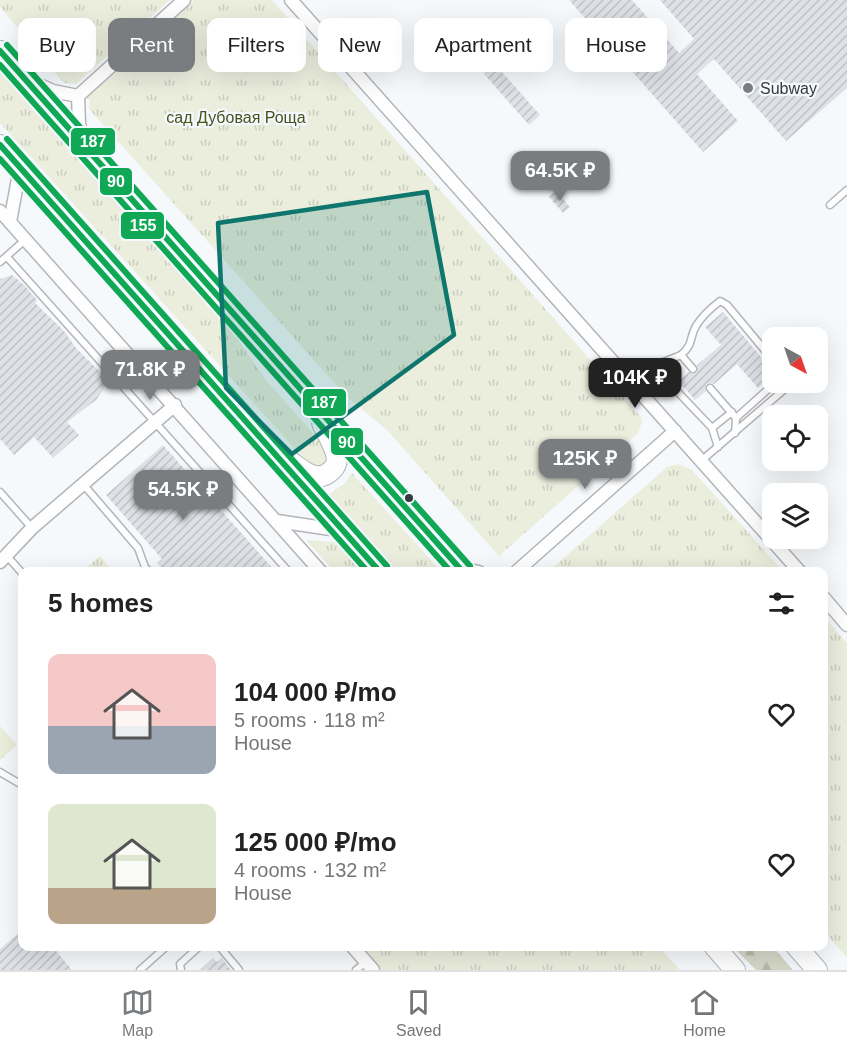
<!DOCTYPE html>
<html lang="en">
<head>
<meta charset="utf-8">
<style>
	:root { --surface:#fff; --page:#f2f2f2; --text:#222; --muted:#767676; --line:#e0e0e0; --accent:#797d80 }
	body { margin:0; font-family:Helvetica,sans-serif; background:var(--page); color:var(--text); height:100vh; display:flex; flex-direction:column; font-size:22px; white-space:nowrap }
	* { box-sizing:border-box; margin:0 }
	p { font-size:20px; color:var(--muted) }
	.icon { flex:none; width:33px; height:33px; fill:none; stroke:currentColor; stroke-width:2; stroke-linecap:round; stroke-linejoin:round }
	.map { position:relative; flex:1; overflow:hidden }
	.sheet { position:absolute; left:18px; top:567px; width:810px; height:384px; display:flex; flex-direction:column; background:var(--surface); border-radius:12px; box-shadow:0 6px 24px #0002 }
	.sheet>* { flex:none }
	.guide { position:absolute; left:18px; top:18px; width:812px; height:54px; display:flex; gap:12px }
	.needle { width:39px; rotate:140deg }
	.controls { position:absolute; left:762px; top:327px; display:grid; gap:12px }
	.controls a { display:grid; place-items:center; width:66px; height:66px; border-radius:12px; background:var(--surface); box-shadow:0 6px 24px #0002; font-size:30px }
	.price { position:absolute; translate:-50% -51px; padding:0 14px; border-radius:12px; background:var(--accent); color:#fff; font-size:20px; line-height:39px; filter:drop-shadow(0 2px 3px #0008) }
	.price::after { content:''; position:absolute; left:50%; top:36px; width:18px; height:14px; margin-left:-9px; background:inherit; clip-path:polygon(0 0,100% 0,50% 100%) }
	.price.selected { background:#222; color:#fff }
	ul { padding:0; list-style:none }
	li { display:flex; align-items:center; gap:18px; height:150px; padding:0 30px }
	li span { display:grid; place-items:center; flex:none; width:168px; height:120px; border-radius:12px; color:#555 }
	li>.icon { margin-inline-start:auto }
	span .icon { width:72px; height:72px; fill:#fffc; stroke-width:1 }
	li b { font-size:26px }
	h2 { display:flex; justify-content:space-between; align-items:center; height:72px; padding:0 30px; font-size:26px }
	.pill { padding:0 21px; border-radius:12px; background:var(--surface); box-shadow:0 6px 24px #0002; font-size:21px; line-height:54px }
	.pill.selected { background:var(--accent); color:#fff }
	.menu { display:flex; justify-content:space-around; align-items:center; height:84px; border-top:2px solid var(--line); background:var(--surface); font-size:16px; color:var(--muted) }
	.menu a { display:grid; justify-items:center; gap:3px }
	.menu .selected { color:var(--accent) }
	.map>svg:first-child { display:block }
</style>
</head>
<body>
<div class="map">
<svg width="847" height="970" viewBox="0 0 847 970">
	<defs>
		<pattern id="grass-tufts" width="24" height="20" patternUnits="userSpaceOnUse" patternTransform="scale(1.5)"><rect width="24" height="20" fill="#ebeedd"/><path d="M3 7l-1-3M5 7V3M7 7l1-3M15 17l-1-3M17 17v-4M19 17l1-3" fill="none" stroke="#cacdbf"/></pattern>
		<pattern id="forest-firs" width="22" height="20" patternUnits="userSpaceOnUse" patternTransform="scale(1.5)"><rect width="22" height="20" fill="#d5d8c7"/><path d="M5 1l3.5 6h-7zM16 11l3.5 6h-7z" fill="#b7baac"/></pattern>
		<pattern id="building-hatch" width="6" height="6" patternUnits="userSpaceOnUse" patternTransform="scale(1.5)"><rect width="6" height="6" fill="#dee1e5"/><path d="M-1 1l2-2M0 6l6-6M5 7l2-2" fill="none" stroke="#bfc2c6"/></pattern>
	</defs>
	<rect width="100%" height="100%" fill="#f6f9fc"/>
	<g fill="url(#grass-tufts)">
		<polygon points="0,0 170,0 76,84 65,83 61,80 0,7"/>
		<polygon points="194,0 272,0 641,417 642,422 638,433 499,556 387,430 346,396 89,109 90,101 86,97"/>
		<path d="M 0,70 L 233,333 L 266,380 L 325,447 C 329,454 329,459 324,464 L 314,466 L 298,452 L 0,123 Z"/>
		<polygon points="679,464 692,470 783,571 549,571 667,467"/>
		<polygon points="352,473 441,571 396,571 328,495 344,484"/>
		<polygon points="306,540 336,542 362,571 334,571"/>
		<polygon points="100,556 113,571 82,571"/>
		<polygon points="824,617 847,643 847,958 824,931"/>
		<polygon points="0,726 17,745 0,760"/>
		<polygon points="359,947 659,947 680,970 381,970"/>
	</g>
	<polygon fill="url(#forest-firs)" points="733,947 773,947 793,970 756,970"/>
	<g fill="url(#building-hatch)">
		<polygon points="569,0 632,0 679,53 694,39 660,0 847,0 847,88 786,141 714,59 697,74 738,121 703,152"/>
		<polygon points="495,64 540,115 529,125 484,74"/>
		<polygon points="556,191 570,207 563,213 549,197"/>
		<polygon points="12,275 24,285 37,300 35,303 64,331 76,348 106,378 103,390 96,400 67,422 79,435 53,458 34,437 14,455 0,439 0,279"/>
		<polygon points="723,312 772,370 772,376 758,388 737,364 714,384 710,383 706,384 706,391 695,400 679,381 689,372 693,374 697,373 697,365 721,345 705,327"/>
		<polygon points="163,445 276,572 164,572 157,563 162,559 106,495"/>
		<polygon points="22,930 22,946 52,946 72,970 0,970 0,949"/>
		<polygon points="213,958 217,962 222,958 231,970 200,970"/>
	</g>
	<g fill="none" stroke-linecap="round" stroke-linejoin="round">
		<defs>
			<g id="service">
				<polyline points="830,205 847,190"/>
				<polyline points="7,257 289,572"/>
				<polyline points="0,262 25,240"/>
				<path d="M 681,355 C 694,344 689,338 696,326 C 702,316 711,308 720,301 L 727,305 L 772,359"/>
				<polyline points="653,366 712,428 718,447"/>
				<polyline points="626,377 681,355 693,369"/>
				<polyline points="710,388 736,418 735,433"/>
				<polyline points="736,418 775,383"/>
				<polyline points="712,428 732,412"/>
				<polyline points="701,461 793,382"/>
				<polyline points="83,484 138,548 145,567 150,572"/>
				<polyline points="0,492 32,528"/>
				<polyline points="7,556 22,573"/>
				<polyline points="0,772 22,785"/>
				<polyline points="219,946 239,970"/>
				<polyline points="140,970 167,946"/>
				<polyline points="181,970 180,964 200,946"/>
				<polyline points="356,970 366,962"/>
			</g>
			<g id="minor">
				<polyline points="291,0 800,572"/>
				<polyline points="31,81 53,91 78,96"/>
				<polyline points="84,139 79,124 78,96 184,0"/>
				<polyline points="0,211 321,572"/>
				<polyline points="10,222 20,168"/>
				<polyline points="277,521 344,531"/>
				<polyline points="0,562 32,528 175,405"/>
				<polyline points="460,568 479,572"/>
				<polyline points="516,572 675,431"/>
				<polyline points="824,598 847,625"/>
				<polyline points="352,946 373,970"/>
			</g>
			<g id="primary">
				<polyline points="0,51 463,572"/>
				<polyline points="0,145 380,572"/>
				<path d="M 291,462 C 303,470 317,485 332,470 C 335,467 337,463 337,458 C 335,446 327,434 322,423"/>
				<polyline points="714,946 735,970"/>
				<polyline points="796,946 817,970"/>
			</g>
		</defs>
		<use href="#service" stroke="#b3b5b8" stroke-width="9"/>
		<use href="#minor" stroke="#b3b5b8" stroke-width="15"/>
		<use href="#primary" stroke="#b3b5b8" stroke-width="22"/>
		<use href="#service" stroke="#fefeff" stroke-width="6"/>
		<use href="#minor" stroke="#fefeff" stroke-width="12"/>
		<use href="#primary" stroke="#fefeff" stroke-width="20"/>
		<defs>
			<g id="bus-1">
				<polyline points="0,51 463,572"/>
				<polyline points="0,145 380,572"/>
			</g>
			<g id="bus-2">
				<polyline points="0,65 451,572"/>
				<polyline points="0,159 368,572"/>
			</g>
			<g id="bus-3">
				<polyline points="7,45 470,566"/>
				<polyline points="7,139 387,566"/>
			</g>
		</defs>
		<use href="#bus-1" stroke="#f3f9ff" stroke-width="10"/>
		<use href="#bus-2" stroke="#f3f9ff" stroke-width="10"/>
		<use href="#bus-3" stroke="#f3f9ff" stroke-width="10"/>
		<use href="#bus-1" stroke="#10a855" stroke-width="6"/>
		<use href="#bus-2" stroke="#10a855" stroke-width="6"/>
		<use href="#bus-3" stroke="#10a855" stroke-width="6"/>
	</g>
	<path fill="#0f766e" fill-opacity="0.2" stroke="#0f766e" stroke-width="4.5" stroke-linejoin="round" d="M 427,192 L 454,335 L 292,454 L 226,388 L 218,223 Z"/>
	<circle fill="#797d80" stroke="#f3f9ff" stroke-width="2" cx="748" cy="88" r="6"/>
	<circle fill="#363a3e" stroke="#f3f9ff" stroke-width="2" cx="409" cy="498" r="5"/>
	<g text-anchor="middle" dominant-baseline="central" stroke-width="4.5" stroke-linejoin="round" paint-order="stroke">
		<g font-size="16" fill="#363a3e" stroke="#f3f9ff" text-anchor="start">
			<text x="760" y="88">Subway</text>
		</g>
		<g font-size="16" fill="#4e511a" stroke="#f3f9ff">
			<text x="236" y="117">сад Дубовая Роща</text>
		</g>
	</g>
	<g stroke="#f3f9ff" stroke-width="2">
		<rect x="70" y="127" width="46" height="29" rx="6" fill="#10a855"/>
		<rect x="99" y="167" width="34" height="29" rx="6" fill="#10a855"/>
		<rect x="120" y="211" width="45" height="29" rx="6" fill="#10a855"/>
		<rect x="302" y="388" width="45" height="29" rx="6" fill="#10a855"/>
		<rect x="330" y="427" width="34" height="29" rx="6" fill="#10a855"/>
	</g>
	<g font-size="16" text-anchor="middle" font-weight="bold" fill="#fff">
		<text x="93" y="147">187</text>
		<text x="116" y="187">90</text>
		<text x="143" y="231">155</text>
		<text x="324" y="408">187</text>
		<text x="347" y="448">90</text>
	</g>
</svg>
<div class="controls">
<a><svg class="needle" viewBox="-14 -14 28 28"><path d="M0-13l5 13h-10z" fill="#e53935"/><path d="M0 13l5-13h-10z" fill="#767676"/></svg></a>
<a><svg class="icon" aria-label="locate" viewBox="0 0 24 24"><circle cx="12" cy="12" r="6"/><path d="M12 2v4M12 18v4M2 12h4M18 12h4"/></svg></a>
<a><svg class="icon" aria-label="layers" viewBox="0 0 24 24"><path d="M12 4l9 5-9 5-9-5zM3 14l9 5 9-5"/></svg></a>
</div>
<b class="price" style="left:560px;top:202px">64.5K ₽</b>
<b class="price" style="left:150px;top:401px">71.8K ₽</b>
<b class="price selected" style="left:635px;top:409px">104K ₽</b>
<b class="price" style="left:585px;top:490px">125K ₽</b>
<b class="price" style="left:183px;top:521px">54.5K ₽</b>
<div class="guide">
<a class="pill">Buy</a>
<a class="pill selected">Rent</a>
<a class="pill">Filters</a>
<a class="pill">New</a>
<a class="pill">Apartment</a>
<a class="pill">House</a>
</div>
<section class="sheet">
<h2>5 homes<svg class="icon" aria-label="filters" viewBox="0 0 24 24"><path d="M4 7h16M4 17h16"/><circle cx="9" cy="7" r="2"/><circle cx="15" cy="17" r="2"/></svg></h2>
<ul>
<li><span style="background:linear-gradient(#f6c9c9 60%,#9aa5b1 0)"><svg class="icon" aria-label="home" viewBox="0 0 24 24"><path d="M3 11l9-7 9 7M6 9v11h12V9"/></svg></span><div><b>104 000 ₽/mo</b><p>5 rooms · 118 m²</p><p>House</p></div><svg class="icon" aria-label="heart" viewBox="0 0 24 24"><path d="M12 20l-8-8c-3-5 5-10 8-4 3-6 11-1 8 4z"/></svg></li>
<li><span style="background:linear-gradient(#dfe7d0 70%,#b9a48a 0)"><svg class="icon" aria-label="home" viewBox="0 0 24 24"><path d="M3 11l9-7 9 7M6 9v11h12V9"/></svg></span><div><b>125 000 ₽/mo</b><p>4 rooms · 132 m²</p><p>House</p></div><svg class="icon" aria-label="heart" viewBox="0 0 24 24"><path d="M12 20l-8-8c-3-5 5-10 8-4 3-6 11-1 8 4z"/></svg></li>
</ul>
</section>
</div>
<nav class="menu">
<a class="selected"><svg class="icon" aria-label="map" viewBox="0 0 24 24"><path d="M3 6l6-2 6 2 6-2v14l-6 2-6-2-6 2zM9 4v14M15 6v14"/></svg>Map</a>
<a><svg class="icon" aria-label="saved" viewBox="0 0 24 24"><path d="M7 4h10v16l-5-4-5 4z"/></svg>Saved</a>
<a><svg class="icon" aria-label="home" viewBox="0 0 24 24"><path d="M3 11l9-7 9 7M6 9v11h12V9"/></svg>Home</a>
</nav>
</body>
</html>
